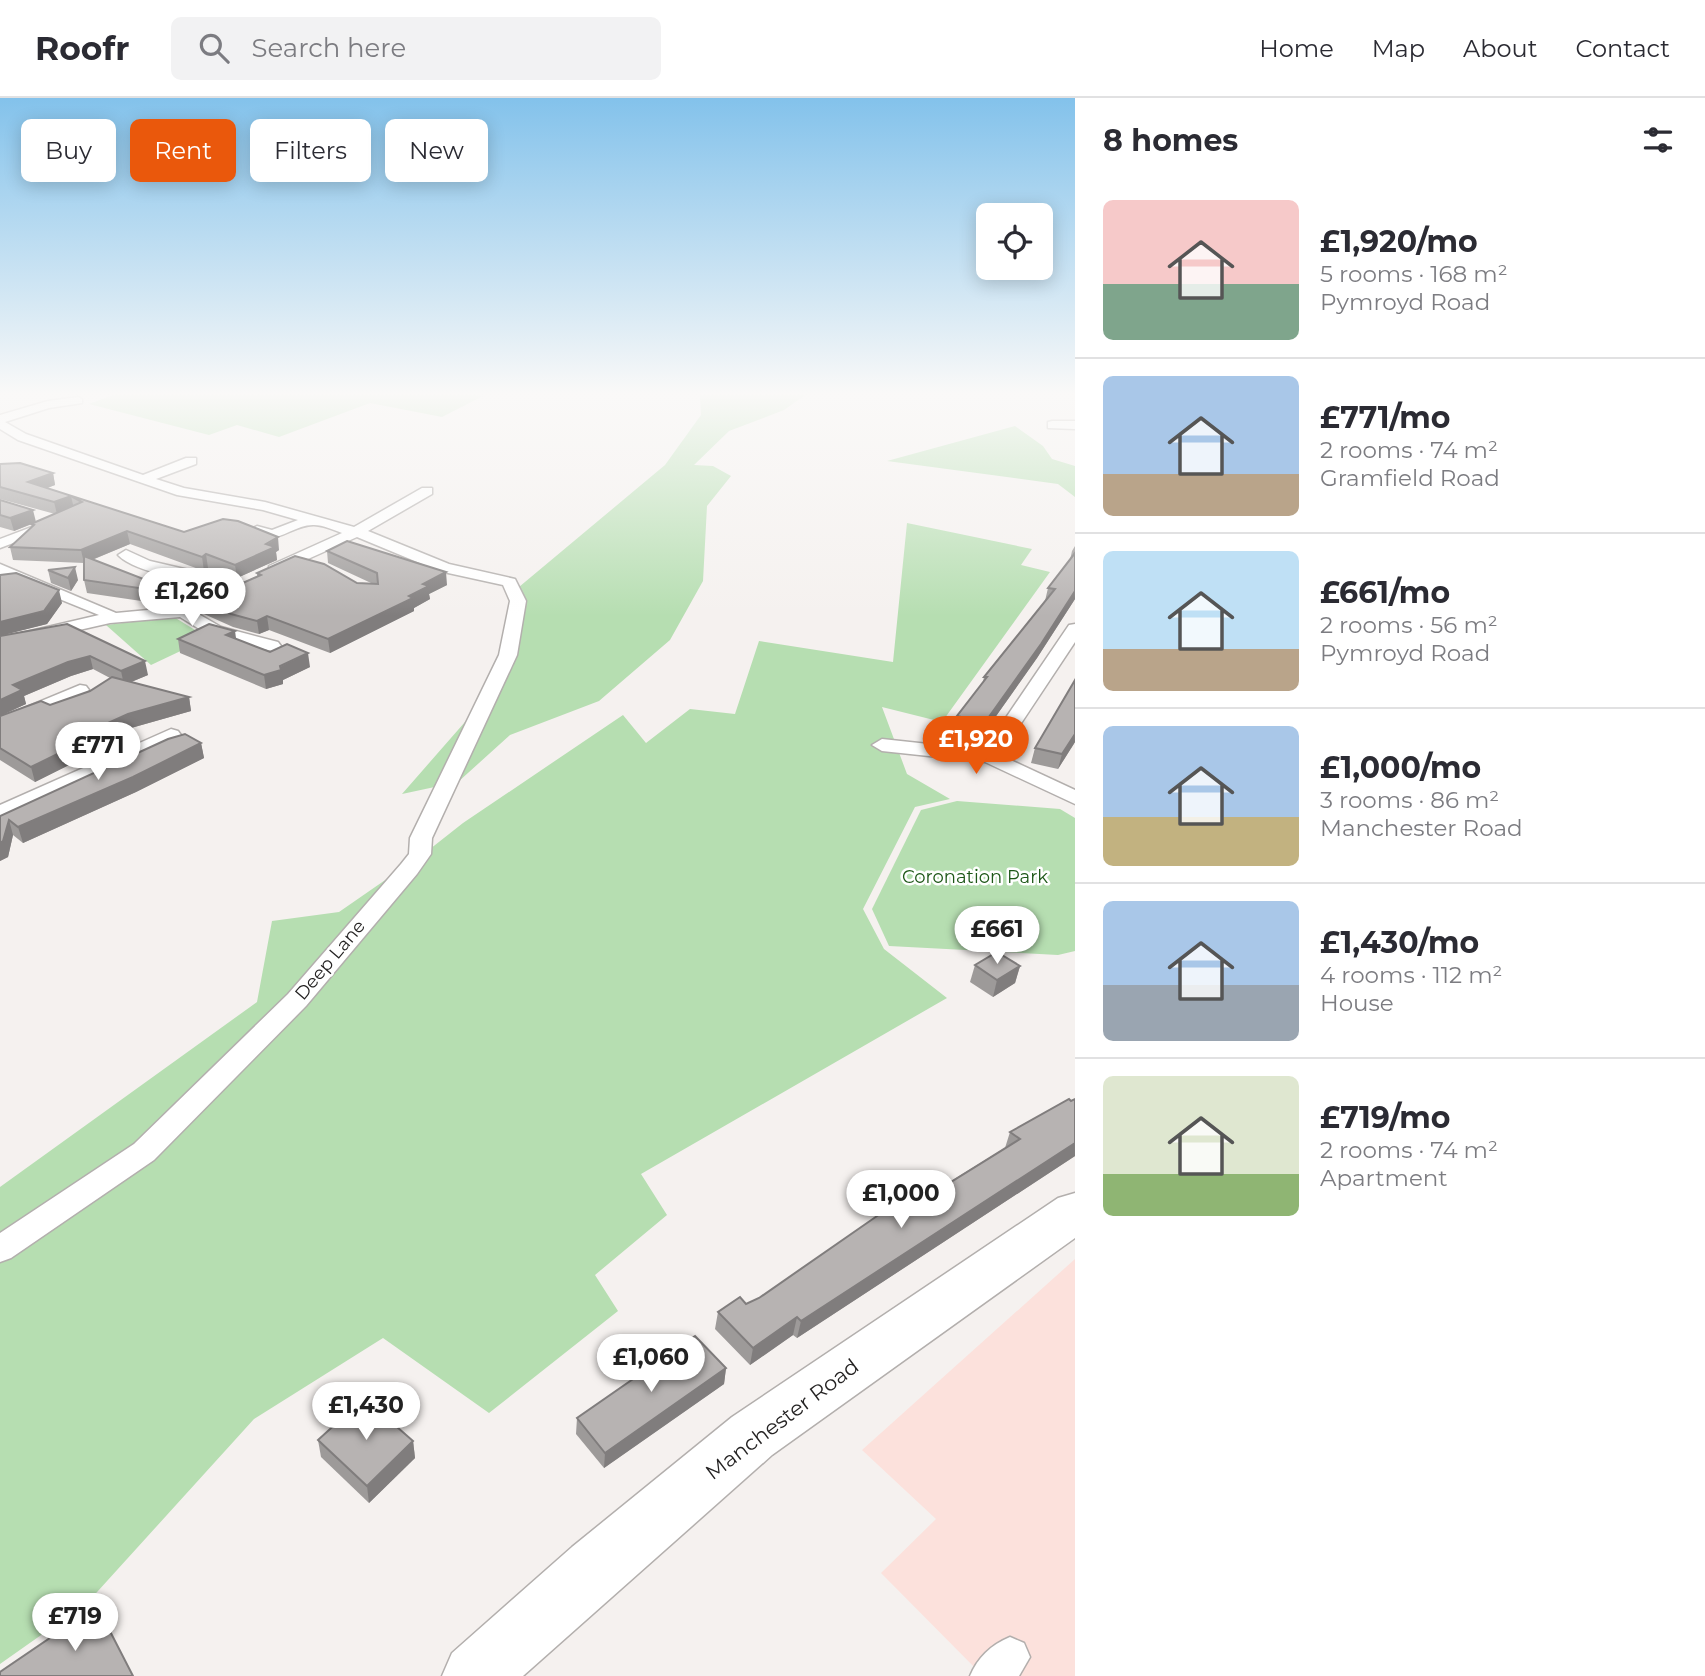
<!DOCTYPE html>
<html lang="en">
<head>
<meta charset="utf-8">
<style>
	:root { --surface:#fff; --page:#f2f2f3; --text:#2b2b33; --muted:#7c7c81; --line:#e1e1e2; --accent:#ea580c }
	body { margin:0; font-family:Montserrat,sans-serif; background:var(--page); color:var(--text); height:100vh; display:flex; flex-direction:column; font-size:26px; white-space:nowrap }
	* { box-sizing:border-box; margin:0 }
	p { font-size:23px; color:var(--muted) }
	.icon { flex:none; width:38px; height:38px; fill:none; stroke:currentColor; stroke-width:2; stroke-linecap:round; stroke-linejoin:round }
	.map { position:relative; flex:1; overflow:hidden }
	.panel { display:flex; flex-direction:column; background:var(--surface); width:630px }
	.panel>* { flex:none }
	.top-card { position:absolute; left:21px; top:21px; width:665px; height:63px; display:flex; gap:14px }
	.tools { position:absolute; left:976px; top:105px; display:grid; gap:14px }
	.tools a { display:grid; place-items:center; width:77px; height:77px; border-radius:10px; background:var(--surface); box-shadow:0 4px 18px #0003; font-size:35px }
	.price { position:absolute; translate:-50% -60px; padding:0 16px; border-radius:24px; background:#fff; color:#222; font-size:23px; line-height:46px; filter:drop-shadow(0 2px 4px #0008) }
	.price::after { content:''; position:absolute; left:50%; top:42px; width:21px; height:16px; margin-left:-10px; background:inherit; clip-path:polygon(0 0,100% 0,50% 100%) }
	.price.on { background:var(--accent); color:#fff }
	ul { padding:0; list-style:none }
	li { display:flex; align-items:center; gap:21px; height:175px; padding:0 28px }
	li+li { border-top:2px solid var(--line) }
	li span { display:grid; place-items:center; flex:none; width:196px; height:140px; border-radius:10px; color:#555 }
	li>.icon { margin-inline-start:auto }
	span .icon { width:84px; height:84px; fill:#fffc; stroke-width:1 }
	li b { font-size:30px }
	h2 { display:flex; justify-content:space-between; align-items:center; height:84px; padding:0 28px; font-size:30px }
	.pill { padding:0 24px; border-radius:10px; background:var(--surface); box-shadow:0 4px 18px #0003; font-size:24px; line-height:63px }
	.pill.on { background:var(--accent); color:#fff }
	header { display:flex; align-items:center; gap:42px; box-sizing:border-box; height:98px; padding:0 35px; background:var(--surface); border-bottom:2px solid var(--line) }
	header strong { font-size:33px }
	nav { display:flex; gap:38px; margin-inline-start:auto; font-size:24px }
	.search { width:490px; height:63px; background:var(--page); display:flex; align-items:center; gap:18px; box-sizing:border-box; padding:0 24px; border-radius:10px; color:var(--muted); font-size:26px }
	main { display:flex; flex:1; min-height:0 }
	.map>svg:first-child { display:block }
</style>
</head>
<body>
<header>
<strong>Roofr</strong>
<div class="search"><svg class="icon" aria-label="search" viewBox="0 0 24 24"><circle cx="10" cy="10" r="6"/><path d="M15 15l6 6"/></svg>Search here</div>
<nav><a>Home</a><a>Map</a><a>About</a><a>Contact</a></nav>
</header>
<main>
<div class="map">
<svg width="1075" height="1578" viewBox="0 0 1075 1578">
	<rect width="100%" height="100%" fill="#f5f1ef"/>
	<polygon fill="#fce1dc" points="1075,1161 1075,1578 983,1578 881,1475 936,1421 862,1352"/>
	<g fill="#b6deb1">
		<polygon points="113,297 476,297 483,298 442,319 370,305 279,339 237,327 209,337 89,306"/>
		<polygon points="700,297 805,297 784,312 729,333 694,367 713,368 731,378 707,408 703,483 670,542 599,603 510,637 458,684 402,696 513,569 526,504 519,489 665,367 701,317"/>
		<polygon points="1015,328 1043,348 1052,361 1075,368 1075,399 1058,386 887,363"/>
		<polygon points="907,425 1032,451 1021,467 1050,474 942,624 882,609 907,676 950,701 915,709 863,811 884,851 947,900 641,1076 667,1117 595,1177 618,1213 489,1315 383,1240 254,1321 88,1504 0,1566 0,1089 257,904 272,823 339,814 430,751 463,725 623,617 646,645 690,611 735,616 759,543 893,564"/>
		<polygon points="174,519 208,540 151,567 106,527"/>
		<polygon points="957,703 1060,711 1075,720 1075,853 1058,857 889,848 872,811 921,712"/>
	</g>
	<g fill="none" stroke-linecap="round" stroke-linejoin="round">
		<defs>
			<g id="minor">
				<path d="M 78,299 L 82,301 L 82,305 L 49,310 L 5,324 L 26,336 L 143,377 L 186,360 L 196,360 L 196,366 L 156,381 L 184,390 L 265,404 L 354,429 L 422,390 L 432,390 L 432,396 L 368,433 L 449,466 L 515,481 L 526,503 L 517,557 L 432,740 L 431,756 L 417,776 L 306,908 L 154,1062 L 11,1160 L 0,1164 L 0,1135 L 134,1046 L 288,896 L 401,766 L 409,756 L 410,740 L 499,557 L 510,503 L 503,487 L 439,473 L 357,439 L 279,474 L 269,474 L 269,468 L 342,435 C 334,432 323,427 314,427 C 291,426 273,453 250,432 L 257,428 L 272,432 L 298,422 L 263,412 L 177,397 L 18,342 L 0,331 L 0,317 L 48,303 Z"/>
				<polygon points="1052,323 1075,323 1075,331 1048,330 1048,324"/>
				<polygon points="53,421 58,422 58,428 0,450 0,441"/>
				<path d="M 126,452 L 150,463 L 245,485 L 245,491 L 195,514 L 221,529 L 278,544 L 281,548 L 272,553 L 209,537 L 180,519 L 110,525 L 0,550 L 0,540 L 99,517 L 0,477 L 0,466 L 116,515 L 180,509 L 223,489 C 197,483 136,476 118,457 Z"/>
				<polygon points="1075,526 1075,544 1000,657 1075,692 1075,706 985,664 882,653 872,647 882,641 984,652 1069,527"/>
				<polygon points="80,587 86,588 89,592 86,596 0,633 0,620"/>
				<polygon points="171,631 178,633 181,637 178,641 0,721 0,707"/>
				<path d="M 1010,1539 L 1024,1545 L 1030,1559 L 1019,1578 L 970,1578 C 978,1559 991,1547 1010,1539 Z"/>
			</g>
			<polygon id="primary" points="1075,1095 1075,1140 772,1357 523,1578 442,1578 452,1555 572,1449 732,1319 1058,1100"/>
		</defs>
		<use href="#minor" stroke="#b3afad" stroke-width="3"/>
		<use href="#primary" stroke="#b3afad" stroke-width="3"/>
		<use href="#minor" fill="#fff" fill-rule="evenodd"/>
		<use href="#primary" fill="#fff" fill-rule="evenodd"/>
	</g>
	<g fill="#9d9a99">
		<polygon points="0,366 53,375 55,387 47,390 184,434 279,452 276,454 277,462 237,480 208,470 204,473 130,446 92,462 154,485 157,498 155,505 87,495 84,482 84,465 13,462 10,449 32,429 31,426 32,426 14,433 0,429 0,402 36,424 55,416 0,401"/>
		<polygon points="1075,448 1075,501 1037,560 977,645 955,639 956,634 954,633 957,618 983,584 984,579 1045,503 1048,490 1070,462 1072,453"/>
		<polygon points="327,453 447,487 429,496 430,501 414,510 414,513 330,555 269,532 259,536 233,529 204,516 202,503 257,478 257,475 357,485 371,485 328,465"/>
		<polygon points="48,472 78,482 71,493 51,485"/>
		<polygon points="0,477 62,505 47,526 2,537 67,526 148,577 131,584 189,599 191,613 131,630 87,650 89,657 35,684 0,662 0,618 50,607 90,593 110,580 93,571 71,578 24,598 26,606 0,618"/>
		<polygon points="178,541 236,541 310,569 283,582 283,586 266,591 180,555"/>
		<polygon points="1075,582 1075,644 1058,671 1031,665 1035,650"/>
		<polygon points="201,645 204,660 136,694 23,745 13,737 8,759 0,763 0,718"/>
		<polygon points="975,867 1020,868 1015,885 993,899 970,884"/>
		<polygon points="1075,1001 1075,1058 797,1240 793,1237 750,1267 715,1231 718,1214 746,1206 759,1200 1005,1050 1010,1034"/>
		<polygon points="726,1270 724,1286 604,1370 576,1336 577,1320"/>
		<polygon points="318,1342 413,1343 415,1360 369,1405 321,1359"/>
	</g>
	<g fill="#807d7d">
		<polygon points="53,375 55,387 31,396 28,384"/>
		<polygon points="71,398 74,411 57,416 54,404"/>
		<polygon points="33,412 36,424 14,433 10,420"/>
		<polygon points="127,433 130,446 84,465 81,452"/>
		<polygon points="278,439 279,452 276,454 277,462 237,480 235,467"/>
		<polygon points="206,456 208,470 204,473 202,459"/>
		<polygon points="75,469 78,482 71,493 68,480"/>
		<polygon points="446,474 447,487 429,496 430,501 414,510 414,513 330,555 328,541 409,498 423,486"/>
		<polygon points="154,485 157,498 155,505 152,492"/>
		<polygon points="59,492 62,505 47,526 0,538 0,524"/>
		<polygon points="1075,493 1075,501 1037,560 977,645 981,630"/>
		<polygon points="267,518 269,532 259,536 257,523"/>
		<polygon points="235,533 237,547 226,537"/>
		<polygon points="308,555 310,569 283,582 283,586 266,591 264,577"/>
		<polygon points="90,558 93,571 71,578 24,598 26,606 0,618 0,602 13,587 68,564"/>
		<polygon points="145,563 148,577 124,587 121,573"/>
		<polygon points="189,599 191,613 131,630 87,650 89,657 35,684 31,669 79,638 128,616"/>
		<polygon points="1075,636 1075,644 1058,671 1062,656"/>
		<polygon points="201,645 204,660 136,694 23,745 18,729"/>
		<polygon points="9,722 13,737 8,759 0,763 0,745"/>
		<polygon points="1020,868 1015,885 993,899 997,882"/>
		<polygon points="1075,1045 1075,1058 797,1240 801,1223"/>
		<polygon points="797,1219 793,1237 750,1267 753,1250"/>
		<polygon points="726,1270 724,1286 604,1370 605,1355"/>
		<polygon points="413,1343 415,1360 369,1405 367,1388"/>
	</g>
	<g fill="#b7b3b2" stroke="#807d7d" stroke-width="2">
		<polygon points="20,365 53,375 28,384 184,434 223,421 238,423 278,439 266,446 275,449 235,467 206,456 202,459 127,433 81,452 10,449 34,427 31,426 82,404 71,398 54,404 0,389 0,366"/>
		<polygon points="0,402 33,412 10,420 0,417"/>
		<polygon points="347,443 446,474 423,486 429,488 409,498 413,500 328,541 267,518 257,523 231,516 202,503 261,477 257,475 295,458 324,466 357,485 378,486 377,475 327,453"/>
		<polygon points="1075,455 1075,493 1041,546 981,630 958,625 961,619 957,618 987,579 984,579 1055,491 1048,490"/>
		<polygon points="84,458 154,485 152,492 84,482"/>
		<polygon points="75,469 68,480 48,472"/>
		<polygon points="16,475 59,492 44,513 0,524 0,477"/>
		<polygon points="67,526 145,563 121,573 90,558 68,564 13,587 22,592 0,602 0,538"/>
		<polygon points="209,526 235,533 226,537 270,554 287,546 308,555 280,568 281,572 264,577 178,541"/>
		<polygon points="112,579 189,599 128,616 79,638 86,642 31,669 0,650 0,618 41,603 50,607 90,593"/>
		<polygon points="1075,582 1075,636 1062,656 1035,650"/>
		<polygon points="185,636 201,645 133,679 18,729 9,722 3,743 0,745 0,718 168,641"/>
		<polygon points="997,854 1020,868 997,882 975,867"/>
		<polygon points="1069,1001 1071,1003 1075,1001 1075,1045 801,1223 797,1219 753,1250 718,1214 740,1199 746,1206 759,1200 890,1109 907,1100 914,1107 1020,1041 1010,1034"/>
		<polygon points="695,1238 726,1270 605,1355 577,1320"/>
		<polygon points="364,1300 413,1343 367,1388 318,1342"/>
		<polygon points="97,1508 133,1578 0,1578 0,1574"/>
	</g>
	<linearGradient id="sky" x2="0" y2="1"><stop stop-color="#83c2eb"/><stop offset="0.57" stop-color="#faf9f8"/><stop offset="1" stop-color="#faf9f8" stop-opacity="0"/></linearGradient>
	<rect width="1075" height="518" fill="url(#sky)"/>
	<g text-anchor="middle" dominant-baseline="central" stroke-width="5" stroke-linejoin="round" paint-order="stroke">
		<g font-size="18" fill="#1d5717" stroke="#fff">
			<text x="975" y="779">Coronation Park</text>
		</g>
		<g font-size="18" fill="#252323" stroke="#fff">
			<text transform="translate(330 862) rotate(-50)">Deep Lane</text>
		</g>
		<g font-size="21" fill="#252323" stroke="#fff">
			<text transform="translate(782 1321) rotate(-37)">Manchester Road</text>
		</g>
	</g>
</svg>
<div class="tools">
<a><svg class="icon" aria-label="locate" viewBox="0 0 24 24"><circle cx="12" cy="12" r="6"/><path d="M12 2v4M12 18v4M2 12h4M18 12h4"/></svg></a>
</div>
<b class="price" style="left:192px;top:530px">£1,260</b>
<b class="price on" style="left:976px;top:678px">£1,920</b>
<b class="price" style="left:98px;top:684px">£771</b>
<b class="price" style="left:997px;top:868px">£661</b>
<b class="price" style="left:901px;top:1132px">£1,000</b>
<b class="price" style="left:651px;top:1296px">£1,060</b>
<b class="price" style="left:366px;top:1344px">£1,430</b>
<b class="price" style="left:75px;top:1555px">£719</b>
<div class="top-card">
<a class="pill">Buy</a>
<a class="pill on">Rent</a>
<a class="pill">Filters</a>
<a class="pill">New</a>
</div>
</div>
<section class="panel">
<h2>8 homes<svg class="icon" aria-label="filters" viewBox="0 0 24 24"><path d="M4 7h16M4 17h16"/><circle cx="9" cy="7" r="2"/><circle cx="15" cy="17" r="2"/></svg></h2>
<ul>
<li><span style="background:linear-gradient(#f6c9c9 60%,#7fa58c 0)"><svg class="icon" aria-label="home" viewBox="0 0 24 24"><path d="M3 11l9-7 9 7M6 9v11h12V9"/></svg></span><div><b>£1,920/mo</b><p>5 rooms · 168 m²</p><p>Pymroyd Road</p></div></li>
<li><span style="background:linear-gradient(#a9c7e8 70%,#b9a48a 0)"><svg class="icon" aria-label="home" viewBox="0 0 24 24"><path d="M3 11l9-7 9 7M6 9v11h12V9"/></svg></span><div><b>£771/mo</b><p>2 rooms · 74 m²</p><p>Gramfield Road</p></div></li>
<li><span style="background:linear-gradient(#bfe0f5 70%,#b9a48a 0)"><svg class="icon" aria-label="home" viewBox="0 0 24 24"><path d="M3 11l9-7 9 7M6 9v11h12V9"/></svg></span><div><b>£661/mo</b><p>2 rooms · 56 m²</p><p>Pymroyd Road</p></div></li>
<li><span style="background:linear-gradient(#a9c7e8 65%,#c2b280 0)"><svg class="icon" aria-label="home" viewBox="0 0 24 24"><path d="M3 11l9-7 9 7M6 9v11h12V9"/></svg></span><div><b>£1,000/mo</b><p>3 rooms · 86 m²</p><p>Manchester Road</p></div></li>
<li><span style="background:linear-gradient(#a9c7e8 60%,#9aa5b1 0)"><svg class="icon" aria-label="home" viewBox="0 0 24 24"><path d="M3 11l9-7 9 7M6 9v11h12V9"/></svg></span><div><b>£1,430/mo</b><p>4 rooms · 112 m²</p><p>House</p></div></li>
<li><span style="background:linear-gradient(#dfe7d0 70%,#8fb573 0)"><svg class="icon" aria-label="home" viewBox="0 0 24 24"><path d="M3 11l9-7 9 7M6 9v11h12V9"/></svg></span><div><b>£719/mo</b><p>2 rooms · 74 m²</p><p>Apartment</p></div></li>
</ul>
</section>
</main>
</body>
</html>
